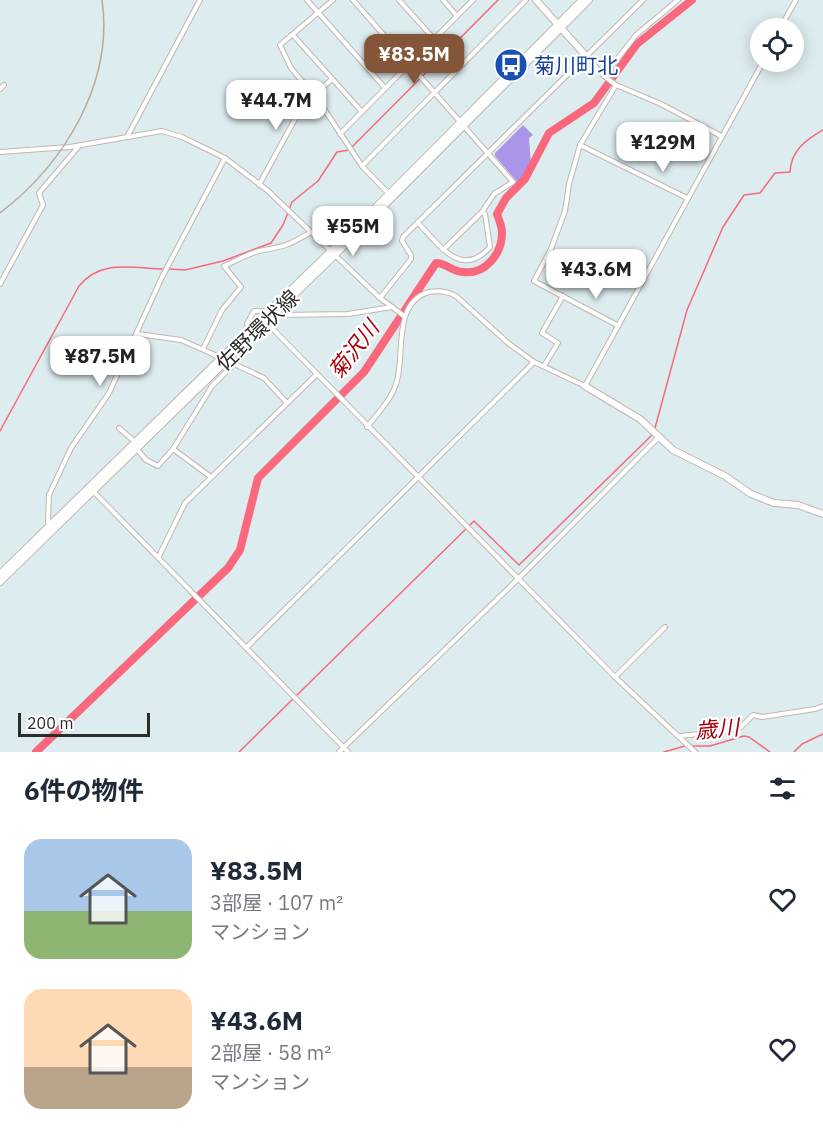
<!DOCTYPE html>
<html lang="ja">
<head>
<meta charset="utf-8">
<style>
	:root { --surface:#fff; --page:#f2f2f3; --text:#1f2937; --muted:#747a83; --accent:#845538 }
	body { margin:0; font-family:"IBM Plex Sans","Noto Sans JP",sans-serif; background:var(--page); color:var(--text); height:100vh; display:flex; flex-direction:column; font-size:22px; white-space:nowrap }
	* { box-sizing:border-box; margin:0 }
	p { font-size:20px; color:var(--muted) }
	.icon { flex:none; width:33px; height:33px; fill:none; stroke:currentColor; stroke-width:2; stroke-linecap:round; stroke-linejoin:round }
	.map { position:relative; height:752px; overflow:hidden }
	.drawer { display:flex; flex-direction:column; background:var(--surface); flex:1 }
	.drawer>* { flex:none }
	.fabs { position:absolute; left:750px; top:18px; display:grid; gap:12px }
	.fabs a { display:grid; place-items:center; width:54px; height:54px; border-radius:50%; background:var(--surface); box-shadow:0 3px 15px #0003; font-size:30px }
	.scale { position:absolute; left:18px; bottom:15px; width:132px; box-sizing:border-box; padding-left:6px; border:3px solid #2c2c2c; border-top:0; font-size:16px; line-height:21px; white-space:nowrap; color:#2c2c2c; -webkit-text-stroke:4px #fff; paint-order:stroke }
	.price { position:absolute; translate:-50% -51px; padding:0 14px; border-radius:12px; background:#fff; color:#222; font-size:20px; line-height:39px; filter:drop-shadow(0 2px 3px #0008) }
	.price::after { content:''; position:absolute; left:50%; top:36px; width:18px; height:14px; margin-left:-9px; background:inherit; clip-path:polygon(0 0,100% 0,50% 100%) }
	.price.current { background:var(--accent); color:#fff }
	ul { padding:0; list-style:none }
	li { display:flex; align-items:center; gap:18px; height:150px; padding:0 24px }
	li span { display:grid; place-items:center; flex:none; width:168px; height:120px; border-radius:18px; color:#555 }
	li>.icon { margin-inline-start:auto }
	span .icon { width:72px; height:72px; fill:#fffc; stroke-width:1 }
	li b { font-size:26px }
	h2 { display:flex; justify-content:space-between; align-items:center; height:72px; padding:0 24px; font-size:26px }
	.map>svg:first-child { display:block }
</style>
</head>
<body>
<div class="map">
<svg width="823" height="752" viewBox="0 0 823 752">
	<rect width="100%" height="100%" fill="#ddecef"/>
	<polygon fill="#ab95ea" points="523,125 533,135 529,138 531,166 519,184 495,156 495,153"/>
	<g fill="none" stroke-linecap="round" stroke-linejoin="round">
		<g stroke="#f9687c" stroke-width="1.5">
			<polyline points="169,269 185,270 223,261 271,243 283,225 292,202 318,181 337,152 349,150 498,0"/>
			<path d="M 655,428 L 687,310 L 723,227 L 744,195 L 760,193 L 775,173 L 790,172 C 791,150 806,140 823,130"/>
			<path d="M 0,431 L 79,286 C 101,259 132,268 164,269"/>
			<polyline points="690,746 710,746 744,736 749,737 770,752"/>
			<polyline points="239,752 474,521 519,565 652,435"/>
			<polyline points="664,752 685,746"/>
			<polyline points="794,752 802,744 823,734"/>
		</g>
		<path stroke="#f9687c" stroke-width="8" d="M 36,752 L 228,568 L 240,550 L 258,478 L 364,372 L 436,263 C 446,263 453,272 463,272 C 485,275 502,254 502,233 C 502,226 499,220 497,214 L 506,198 L 525,179 L 549,133 L 594,103 L 637,44 L 692,0"/>
		<defs>
			<g id="street">
				<polyline points="307,0 385,88"/>
				<polyline points="333,0 280,45 291,68 318,100 362,166 390,195"/>
				<polyline points="353,0 513,182 494,194 482,212 444,249"/>
				<polyline points="399,0 434,39"/>
				<polyline points="443,0 457,16"/>
				<polyline points="780,28 796,0"/>
				<polyline points="293,35 362,112"/>
				<polyline points="586,56 604,76 616,85 661,104 721,136"/>
				<polyline points="604,76 636,35 678,0"/>
				<polyline points="616,85 580,145 569,184 565,211 551,249 534,281 617,325"/>
				<polyline points="0,89 4,85"/>
				<polyline points="314,95 332,79"/>
				<polyline points="340,134 473,0"/>
				<polyline points="127,137 200,0"/>
				<polyline points="580,145 687,198"/>
				<polyline points="0,152 70,147 162,131 182,137 225,158 267,190 380,298 404,316"/>
				<polyline points="362,166 526,0"/>
				<polyline points="259,185 295,119 318,100"/>
				<path d="M 418,223 C 439,244 461,280 490,247 L 485,214 L 482,212"/>
				<polyline points="0,284 43,205 39,193 79,146"/>
				<polyline points="380,298 411,259 411,255 402,241 403,237 643,0"/>
				<polyline points="275,313 281,315 348,314 392,307"/>
				<polyline points="267,323 615,677 695,752"/>
				<polyline points="247,324 254,311 267,311"/>
				<polyline points="138,334 181,340 204,350 264,378 287,403"/>
				<path d="M 203,349 L 222,310 L 241,287 L 224,266 C 236,261 251,252 263,250 C 288,246 290,244 311,232"/>
				<polyline points="544,366 558,343 542,333 543,331 563,296"/>
				<path d="M 367,427 C 377,414 391,400 396,384 C 406,357 391,303 429,292 C 439,290 447,291 456,296 L 508,343 L 534,362 L 585,386 L 763,62"/>
				<polyline points="119,428 135,442"/>
				<polyline points="137,449 146,460 158,466 173,449 212,386 234,364"/>
				<polyline points="173,449 211,477"/>
				<polyline points="93,491 348,752"/>
				<polyline points="51,526 48,522 49,495 71,448 109,393 162,277 225,158"/>
				<polyline points="159,556 185,503 317,374"/>
				<polyline points="246,648 534,362"/>
				<polyline points="615,677 665,627"/>
				<polyline points="679,736 729,731 741,727 753,715 762,717 815,709 823,706"/>
				<polyline points="339,752 519,578 658,438"/>
			</g>
			<g id="secondary">
				<polyline points="536,0 586,56"/>
				<polyline points="585,386 640,419 673,450 725,476 751,494 774,503 798,505 823,514"/>
				<polyline points="0,574 389,194 582,0"/>
				<polyline points="0,582 335,255 589,0"/>
			</g>
		</defs>
		<use href="#street" stroke="#c1b7b1" stroke-width="6"/>
		<use href="#secondary" stroke="#c1b7b1" stroke-width="8"/>
		<use href="#street" stroke="#fff" stroke-width="4"/>
		<use href="#secondary" stroke="#fff" stroke-width="6"/>
		<path stroke="#b8aa9f" stroke-width="1.5" d="M 0,213 C 64,164 114,83 102,0"/>
	</g>
	<defs>
		<symbol id="bus-disc" viewBox="-11 -11 22 22"><circle r="9.5" fill="#1a4fb4" stroke="#fff"/><path d="M-5-6H5V4H4V6H2V4H-2V6H-4V4H-5ZM-3.5-4V0h7V-4ZM-3.5 1.2v1.5H-2V1.2ZM2 1.2v1.5H3.5V1.2Z" fill="#fff"/></symbol>
	</defs>
	<g fill-rule="evenodd">
		<use href="#bus-disc" x="492" y="46" width="38" height="38"/>
	</g>
	<g text-anchor="middle" dominant-baseline="central" stroke-width="4.5" stroke-linejoin="round" paint-order="stroke">
		<g font-size="21" fill="#164399" stroke="#fff" text-anchor="start">
			<text x="534" y="65">菊川町北</text>
		</g>
		<g font-size="21" fill="#2c2c2c" stroke="#fff">
			<text transform="translate(257 330) rotate(-44)">佐野環状線</text>
		</g>
		<g font-size="22" font-style="italic" fill="#aa020b" stroke="#fff">
			<text transform="translate(353 349) rotate(-52)">菊沢川</text>
			<text transform="translate(717 728) rotate(-5)">歳川</text>
		</g>
	</g>
</svg>
<div class="fabs">
<a><svg class="icon" aria-label="locate" viewBox="0 0 24 24"><circle cx="12" cy="12" r="6"/><path d="M12 2v4M12 18v4M2 12h4M18 12h4"/></svg></a>
</div>
<div class="scale">200 m</div>
<b class="price current" style="left:414px;top:85px">¥83.5M</b>
<b class="price" style="left:276px;top:131px">¥44.7M</b>
<b class="price" style="left:663px;top:173px">¥129M</b>
<b class="price" style="left:353px;top:257px">¥55M</b>
<b class="price" style="left:596px;top:300px">¥43.6M</b>
<b class="price" style="left:100px;top:387px">¥87.5M</b>
</div>
<section class="drawer">
<h2>6件の物件<svg class="icon" aria-label="filters" viewBox="0 0 24 24"><path d="M4 7h16M4 17h16"/><circle cx="9" cy="7" r="2"/><circle cx="15" cy="17" r="2"/></svg></h2>
<ul>
<li><span style="background:linear-gradient(#a9c7e8 60%,#8fb573 0)"><svg class="icon" aria-label="home" viewBox="0 0 24 24"><path d="M3 11l9-7 9 7M6 9v11h12V9"/></svg></span><div><b>¥83.5M</b><p>3部屋 · 107 m²</p><p>マンション</p></div><svg class="icon" aria-label="heart" viewBox="0 0 24 24"><path d="M12 20l-8-8c-3-5 5-10 8-4 3-6 11-1 8 4z"/></svg></li>
<li><span style="background:linear-gradient(#ffd9b3 65%,#b9a48a 0)"><svg class="icon" aria-label="home" viewBox="0 0 24 24"><path d="M3 11l9-7 9 7M6 9v11h12V9"/></svg></span><div><b>¥43.6M</b><p>2部屋 · 58 m²</p><p>マンション</p></div><svg class="icon" aria-label="heart" viewBox="0 0 24 24"><path d="M12 20l-8-8c-3-5 5-10 8-4 3-6 11-1 8 4z"/></svg></li>
</ul>
</section>
</body>
</html>
